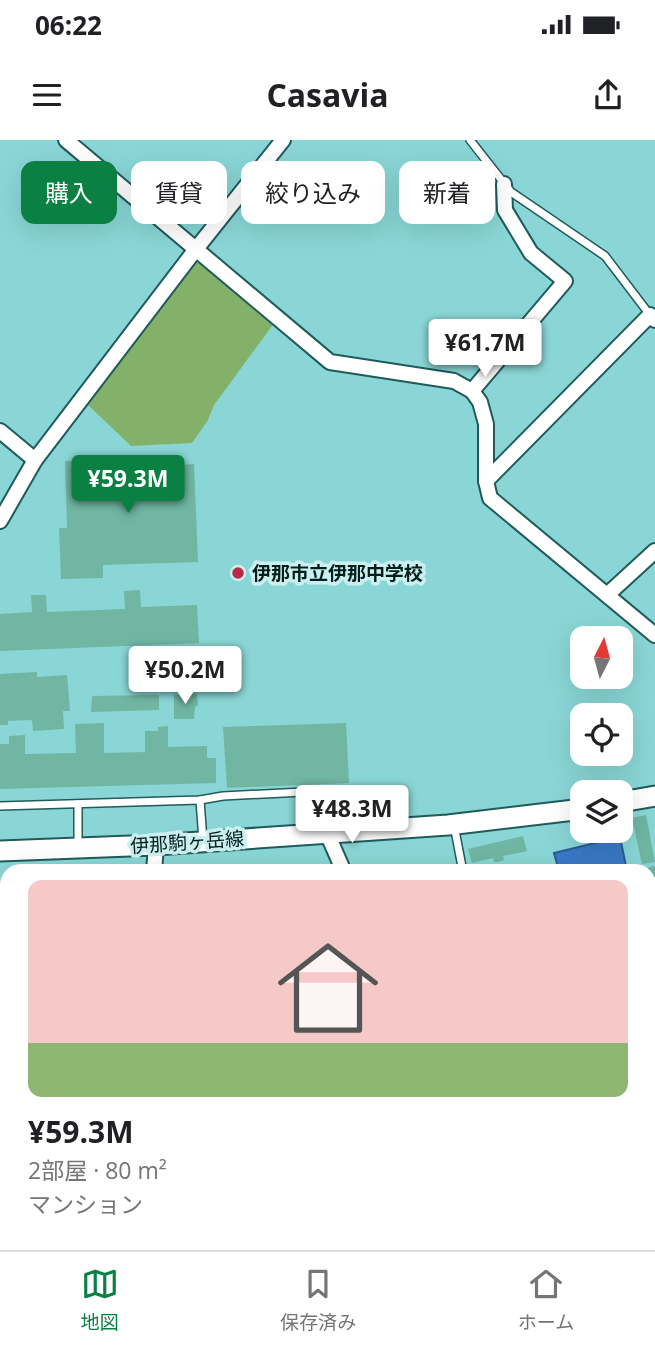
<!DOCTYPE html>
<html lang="ja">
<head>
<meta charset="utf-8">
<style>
	:root { --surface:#fff; --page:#f6f6f6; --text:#202124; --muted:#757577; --line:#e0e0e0; --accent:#0b8043 }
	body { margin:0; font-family:"Open Sans","Noto Sans JP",sans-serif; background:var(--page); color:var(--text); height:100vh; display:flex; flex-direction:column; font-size:26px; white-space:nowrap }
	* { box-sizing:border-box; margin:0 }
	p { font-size:23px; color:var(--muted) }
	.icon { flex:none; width:38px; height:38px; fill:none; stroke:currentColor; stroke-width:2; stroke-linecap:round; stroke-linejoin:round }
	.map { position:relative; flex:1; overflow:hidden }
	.panel { position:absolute; left:0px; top:724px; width:656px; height:387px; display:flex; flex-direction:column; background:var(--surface); border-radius:21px 21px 0 0; box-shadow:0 7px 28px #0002 }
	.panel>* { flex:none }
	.hud { position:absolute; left:21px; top:21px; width:614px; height:63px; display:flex; gap:14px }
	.needle { width:46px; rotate:6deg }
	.buttons { position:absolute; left:570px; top:486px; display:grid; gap:14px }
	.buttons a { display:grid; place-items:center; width:63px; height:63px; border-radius:14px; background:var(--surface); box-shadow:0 7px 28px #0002; font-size:35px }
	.price { position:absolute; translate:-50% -60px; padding:0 16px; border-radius:7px; background:#fff; color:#222; font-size:23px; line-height:46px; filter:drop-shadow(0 2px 4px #0008) }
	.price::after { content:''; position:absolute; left:50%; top:42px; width:21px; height:16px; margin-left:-10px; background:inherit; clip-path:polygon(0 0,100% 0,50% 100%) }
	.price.active { background:var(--accent); color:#fff }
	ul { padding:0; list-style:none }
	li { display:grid; align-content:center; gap:14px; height:371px; padding:0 28px }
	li+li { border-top:2px solid var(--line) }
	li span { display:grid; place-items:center; height:217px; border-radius:14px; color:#555 }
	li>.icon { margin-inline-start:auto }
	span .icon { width:126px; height:126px; fill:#fffc; stroke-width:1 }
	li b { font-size:30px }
	.pill { padding:0 24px; border-radius:14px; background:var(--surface); box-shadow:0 7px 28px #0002; font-size:24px; line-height:63px }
	.pill.active { background:var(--accent); color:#fff }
	.status { display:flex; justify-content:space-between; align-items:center; height:49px; padding:0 35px; background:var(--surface); direction:ltr }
	.status svg { height:19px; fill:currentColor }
	header { display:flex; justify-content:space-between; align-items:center; height:91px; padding:0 28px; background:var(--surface); font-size:32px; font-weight:700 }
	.dock { display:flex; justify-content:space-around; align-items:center; height:98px; border-top:2px solid var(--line); background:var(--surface); font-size:19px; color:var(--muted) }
	.dock a { display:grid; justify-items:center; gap:4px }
	.dock .active { color:var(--accent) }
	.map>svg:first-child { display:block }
</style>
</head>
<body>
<div class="status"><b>06:22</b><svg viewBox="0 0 49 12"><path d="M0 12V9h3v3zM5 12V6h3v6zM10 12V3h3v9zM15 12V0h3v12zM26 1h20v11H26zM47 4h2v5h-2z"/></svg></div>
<header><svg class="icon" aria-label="menu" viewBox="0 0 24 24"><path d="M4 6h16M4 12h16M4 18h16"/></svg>Casavia<svg class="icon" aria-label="share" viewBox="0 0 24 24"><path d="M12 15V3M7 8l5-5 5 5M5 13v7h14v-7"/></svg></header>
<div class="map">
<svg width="655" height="1110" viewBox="0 0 655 1110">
	<rect width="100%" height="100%" fill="#8ad6d6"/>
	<g fill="#83b16a">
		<polygon points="193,123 202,123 275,182 214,265 208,280 192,303 131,306 86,263"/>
		<polygon points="0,925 4,928 7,926 7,1104 323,1104 325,1110 0,1110"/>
		<polygon points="655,1075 655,1110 577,1110 576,1104 649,1104 649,1077"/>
	</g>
	<polygon fill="#3b7ac9" stroke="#295e96" stroke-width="2" points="620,697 627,731 559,731 554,713"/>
	<g fill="#70b6a3">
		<polygon points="181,318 181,325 194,324 198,422 103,425 103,438 61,439 59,388 67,388 65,321"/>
		<polygon points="140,450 141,467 197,465 199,503 0,511 0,474 32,472 31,455 46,455 47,472 125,469 124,451"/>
		<polygon points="37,532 37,537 67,535 70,571 63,571 64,589 33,591 32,580 8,581 8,585 0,585 0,534"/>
		<polygon points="197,554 198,565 195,567 194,579 174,579 174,555"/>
		<polygon points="159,555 159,570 91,572 92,556"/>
		<polygon points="104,583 104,613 145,612 145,591 158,591 158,587 168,586 168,607 207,606 207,618 216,618 216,643 0,649 0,604 9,604 9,596 25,595 25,614 76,613 75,584"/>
		<polygon points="346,583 349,643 227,648 223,587"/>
		<polygon points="646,675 655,722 642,724 632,678"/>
		<polygon points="523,696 527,711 503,716 504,720 499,722 494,722 493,718 472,723 468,709"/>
		<polygon points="655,726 655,741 652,742 655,760 649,761 649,732 642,732 642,729"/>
		<polygon points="649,773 653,785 655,785 655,813 649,814"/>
		<polygon points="655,830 655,886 651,887 649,876 649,831"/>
		<polygon points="655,894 655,934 649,935 649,895"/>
	</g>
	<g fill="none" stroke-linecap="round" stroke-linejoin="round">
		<defs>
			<g id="lane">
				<polyline points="470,0 511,52 605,116 650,175"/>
				<polyline points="200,660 203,701"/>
				<polyline points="78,664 78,708"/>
				<polyline points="0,666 200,660 223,656 343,650"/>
				<polyline points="454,685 463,732"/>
				<polyline points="649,956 655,955"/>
				<polyline points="649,986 655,969"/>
				<polyline points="649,994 655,1019"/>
				<polyline points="649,1047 655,1046"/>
				<polyline points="510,1104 514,1110"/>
			</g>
			<g id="street">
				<polyline points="66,0 330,222 454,241 472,251 480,262 486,284 486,341 490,358 655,495"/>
				<polyline points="472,251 565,141 531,113 505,70 504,44"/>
				<polyline points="0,291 35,320"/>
				<polyline points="486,341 650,175 655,180"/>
				<polyline points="0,381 35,320 196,109 283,0"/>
				<polyline points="607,455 655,411"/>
				<polyline points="327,693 344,732"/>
				<polyline points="154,732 156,705"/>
				<polyline points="0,812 7,824"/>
				<polyline points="649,1064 655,1062"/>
				<polyline points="237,1104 240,1110"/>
				<polyline points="87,1110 88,1104"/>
			</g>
			<g id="secondary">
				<polyline points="621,662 655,656"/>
				<polyline points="0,711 156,705 448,685 583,669"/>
			</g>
		</defs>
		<use href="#lane" stroke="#1f5b5b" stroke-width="10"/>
		<use href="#street" stroke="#1f5b5b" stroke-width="18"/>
		<use href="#secondary" stroke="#1f5b5b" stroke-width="23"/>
		<use href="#lane" stroke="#fff" stroke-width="7"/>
		<use href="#street" stroke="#fff" stroke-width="14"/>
		<use href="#secondary" stroke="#fff" stroke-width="19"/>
	</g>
	<circle fill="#ba2946" stroke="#cbefef" stroke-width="2.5" cx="238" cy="433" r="7"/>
	<g text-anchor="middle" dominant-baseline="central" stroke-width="7" stroke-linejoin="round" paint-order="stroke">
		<g font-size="19" font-weight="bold" fill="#001e1e" stroke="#cbefef" text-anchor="start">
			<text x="252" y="433">伊那市立伊那中学校</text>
		</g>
		<g font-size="19" fill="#001e1e" stroke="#cbefef">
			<text transform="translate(187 702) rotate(-4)">伊那駒ヶ岳線</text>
		</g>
	</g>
</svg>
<div class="buttons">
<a><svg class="needle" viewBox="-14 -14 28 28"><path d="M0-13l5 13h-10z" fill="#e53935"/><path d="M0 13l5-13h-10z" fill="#757577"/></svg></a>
<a><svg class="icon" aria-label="locate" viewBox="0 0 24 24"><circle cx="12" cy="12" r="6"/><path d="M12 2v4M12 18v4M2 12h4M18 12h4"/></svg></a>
<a><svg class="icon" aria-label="layers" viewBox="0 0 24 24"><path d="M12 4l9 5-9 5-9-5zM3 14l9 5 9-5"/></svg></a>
</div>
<b class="price" style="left:485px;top:239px">¥61.7M</b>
<b class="price active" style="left:128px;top:375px">¥59.3M</b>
<b class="price" style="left:185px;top:566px">¥50.2M</b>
<b class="price" style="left:352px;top:705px">¥48.3M</b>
<div class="hud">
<a class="pill active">購入</a>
<a class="pill">賃貸</a>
<a class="pill">絞り込み</a>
<a class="pill">新着</a>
</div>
<section class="panel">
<ul>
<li><span style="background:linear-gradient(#f6c9c9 75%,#8fb573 0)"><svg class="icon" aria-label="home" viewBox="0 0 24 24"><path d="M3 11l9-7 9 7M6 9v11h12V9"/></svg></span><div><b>¥59.3M</b><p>2部屋 · 80 m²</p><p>マンション</p></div></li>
</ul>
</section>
</div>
<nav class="dock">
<a class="active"><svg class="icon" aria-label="map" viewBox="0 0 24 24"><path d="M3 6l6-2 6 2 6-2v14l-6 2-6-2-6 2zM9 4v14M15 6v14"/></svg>地図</a>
<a><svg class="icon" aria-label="saved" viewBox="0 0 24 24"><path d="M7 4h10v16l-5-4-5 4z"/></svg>保存済み</a>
<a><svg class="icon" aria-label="home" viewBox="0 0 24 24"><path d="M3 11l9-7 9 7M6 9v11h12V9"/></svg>ホーム</a>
</nav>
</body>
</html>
